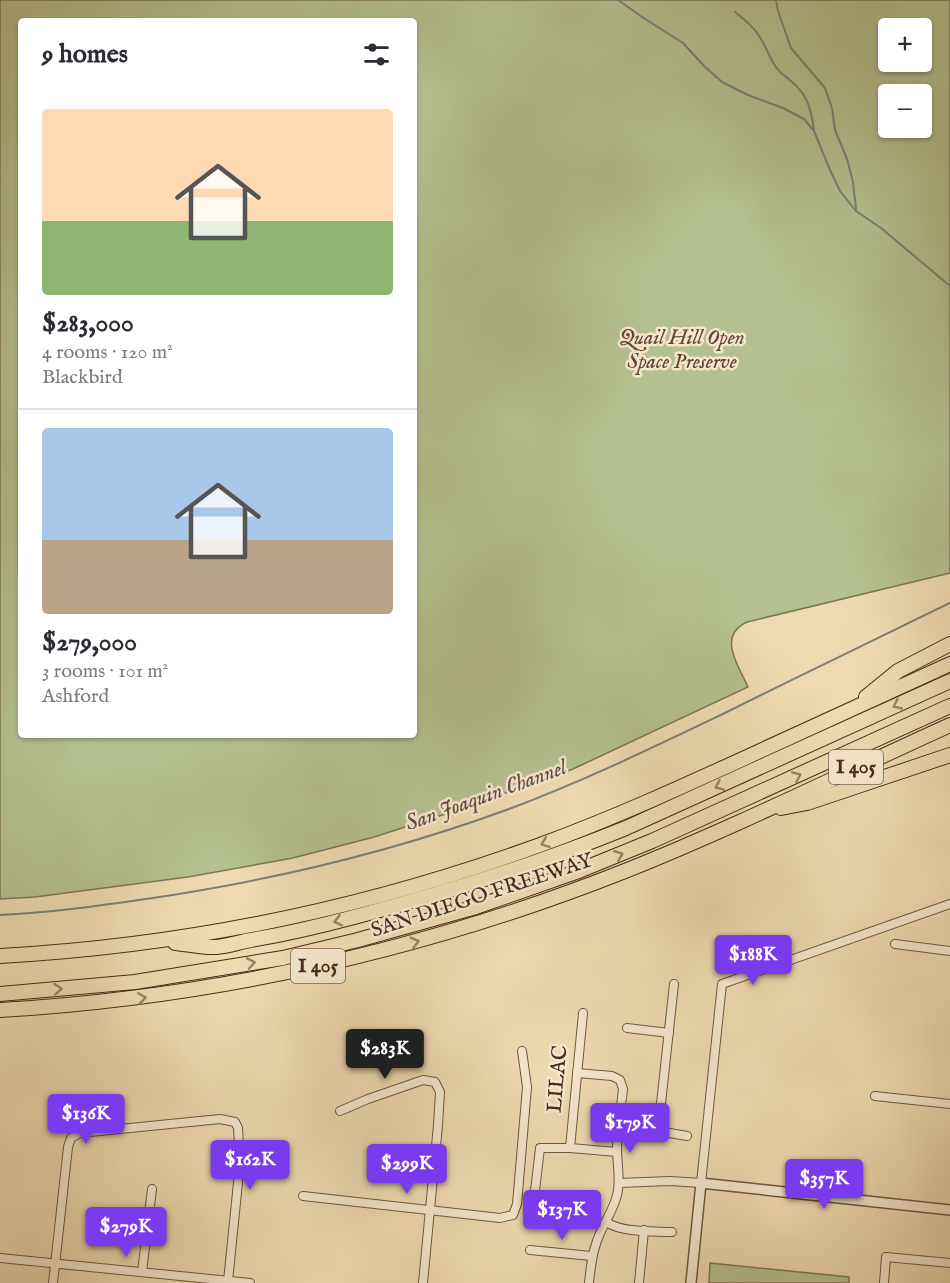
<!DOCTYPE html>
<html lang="en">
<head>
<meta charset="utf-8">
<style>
	:root { --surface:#fff; --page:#f7f7f7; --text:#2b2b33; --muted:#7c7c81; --line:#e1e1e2; --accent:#7c3aed }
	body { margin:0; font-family:"IM FELL English",serif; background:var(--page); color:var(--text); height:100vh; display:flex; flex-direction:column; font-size:22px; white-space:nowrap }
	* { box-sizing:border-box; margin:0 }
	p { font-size:20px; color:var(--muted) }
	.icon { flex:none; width:33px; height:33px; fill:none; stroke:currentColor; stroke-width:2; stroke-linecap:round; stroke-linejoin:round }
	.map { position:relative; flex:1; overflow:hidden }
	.side { position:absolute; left:18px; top:18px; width:399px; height:720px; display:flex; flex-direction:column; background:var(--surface); border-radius:6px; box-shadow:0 2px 4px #0004 }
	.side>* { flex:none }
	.controls { position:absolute; left:878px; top:18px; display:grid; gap:12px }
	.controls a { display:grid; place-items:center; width:54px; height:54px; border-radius:6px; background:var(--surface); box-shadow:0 2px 4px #0004; font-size:30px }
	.price { position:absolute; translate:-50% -51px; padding:0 14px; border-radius:6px; background:var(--accent); color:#fff; font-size:20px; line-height:39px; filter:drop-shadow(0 2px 3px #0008) }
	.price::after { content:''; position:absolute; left:50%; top:36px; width:18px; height:14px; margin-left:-9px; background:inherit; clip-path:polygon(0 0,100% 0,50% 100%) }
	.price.current { background:#222; color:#fff }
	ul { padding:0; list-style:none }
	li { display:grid; align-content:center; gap:12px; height:318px; padding:0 24px }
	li+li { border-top:2px solid var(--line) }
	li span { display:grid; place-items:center; height:186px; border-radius:6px; color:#555 }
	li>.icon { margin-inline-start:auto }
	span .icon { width:108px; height:108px; fill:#fffc; stroke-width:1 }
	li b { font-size:26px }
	h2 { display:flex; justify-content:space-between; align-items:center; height:72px; padding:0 24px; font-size:26px }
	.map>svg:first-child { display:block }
</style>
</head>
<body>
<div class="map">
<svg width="950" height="1283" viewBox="0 0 950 1283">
	<rect width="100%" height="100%" fill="#efd9b0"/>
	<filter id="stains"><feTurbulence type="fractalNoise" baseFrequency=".00333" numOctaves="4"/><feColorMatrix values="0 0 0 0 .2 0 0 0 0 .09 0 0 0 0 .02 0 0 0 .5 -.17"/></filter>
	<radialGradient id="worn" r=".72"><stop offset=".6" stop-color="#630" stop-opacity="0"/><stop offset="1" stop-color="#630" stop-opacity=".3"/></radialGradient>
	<g fill="#b4c08f" stroke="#7d7555" stroke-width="1.5" fill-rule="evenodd">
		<path d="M 0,0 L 950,0 L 950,573 L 747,622 C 717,636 738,665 748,687 L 573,769 L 458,810 L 374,837 L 293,858 L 188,877 L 35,897 L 0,899 ZM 21,21 L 414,21 L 414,735 L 21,735 ZM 921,28 L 921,62 L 888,62 L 888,28 ZM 921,94 L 921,128 L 888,128 L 888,94 Z"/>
		<polygon points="710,1263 849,1277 849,1283 709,1283"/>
	</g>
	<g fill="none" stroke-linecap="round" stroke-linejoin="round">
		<g stroke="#7b7f78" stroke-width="2">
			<polyline points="618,0 645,19 683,43 704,66 722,82 748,95 783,108 804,119 814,131 830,170 840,191 856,211 881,228 950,286"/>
			<polyline points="776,0 778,11 791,48 825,88 832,108 835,130 847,159 853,182 856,209"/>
			<path d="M 735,12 C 745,20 755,28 761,39 C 766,47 769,56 774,64 C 778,72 784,75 791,81 C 808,95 811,109 814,130"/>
			<path d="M 0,915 C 49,913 97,906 146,899 C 270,881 392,852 509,809 C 584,781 656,746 727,712 C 801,675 876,639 950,603"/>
		</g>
		<defs>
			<g id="minor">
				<polyline points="895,944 950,951"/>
				<polyline points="627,1028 669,1033"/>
				<path d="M 577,1073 L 612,1076 L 620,1080 L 623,1089 C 621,1109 617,1129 617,1149 C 617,1165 621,1180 617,1195 C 614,1208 607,1218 602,1229 C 593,1247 591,1264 589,1283"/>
				<polyline points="875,1096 950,1104"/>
				<polyline points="340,1111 368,1099 423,1080 435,1082 440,1092 438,1125 423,1283"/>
				<polyline points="658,1131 674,984"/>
				<polyline points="619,1133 658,1131 687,1136"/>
				<polyline points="570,1148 583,1013"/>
				<polyline points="619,1183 670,1181 701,1183 722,984 950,904"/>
				<polyline points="303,1196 500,1218 513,1215 517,1204 527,1087 522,1051"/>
				<polyline points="533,1208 540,1148 570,1148 617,1152"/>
				<path d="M 606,1222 C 623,1233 652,1231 672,1232"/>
				<polyline points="530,1250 591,1256"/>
				<polyline points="0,1258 250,1283"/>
				<polyline points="142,1272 152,1189"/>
				<polyline points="53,1283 68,1147 71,1138 80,1133 220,1119 235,1122 238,1128 240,1163 228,1281"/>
				<polyline points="639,1283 644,1230"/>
				<polyline points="884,1283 886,1257 950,1263"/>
			</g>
			<polyline id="tertiary" points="691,1283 701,1183 950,1210"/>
			<g id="motorway">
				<polyline points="866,697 898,671 950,644"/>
				<polyline points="781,808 807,803 950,755"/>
				<path d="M 175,943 C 188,944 203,948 216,947 C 227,946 240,942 251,940 C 286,934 320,926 354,917 C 446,893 537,864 626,828 L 950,681"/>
				<path d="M 0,956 C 184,946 367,908 540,845 C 614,818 686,785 758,752 C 822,723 886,694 950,664"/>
				<polyline points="0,994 135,982 283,958 358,940 476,907 576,872 652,841 950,706"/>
				<path d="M 0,1010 C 217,997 423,951 625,871 C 735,827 842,774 950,725"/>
			</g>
		</defs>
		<use href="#minor" stroke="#705640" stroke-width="10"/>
		<use href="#tertiary" stroke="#705640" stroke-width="12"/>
		<use href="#motorway" stroke="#462a1b" stroke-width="16"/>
		<use href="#minor" stroke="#f5e6cc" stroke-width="8"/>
		<use href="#tertiary" stroke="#f5e6cc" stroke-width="9"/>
		<use href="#motorway" stroke="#efd9b0" stroke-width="14"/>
	</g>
	<defs><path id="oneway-chevron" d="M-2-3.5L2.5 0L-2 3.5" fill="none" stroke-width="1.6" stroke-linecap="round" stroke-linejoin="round" transform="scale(1.5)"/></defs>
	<g stroke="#9a8266">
		<use href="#oneway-chevron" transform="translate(897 705) rotate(155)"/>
		<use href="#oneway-chevron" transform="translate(797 776) rotate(-24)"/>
		<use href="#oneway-chevron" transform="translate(719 786) rotate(156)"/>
		<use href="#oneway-chevron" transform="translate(545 843) rotate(160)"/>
		<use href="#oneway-chevron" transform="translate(619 855) rotate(-22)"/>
		<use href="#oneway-chevron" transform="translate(338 921) rotate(166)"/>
		<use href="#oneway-chevron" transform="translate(415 942) rotate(-15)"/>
		<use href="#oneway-chevron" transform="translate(251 963) rotate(-10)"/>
		<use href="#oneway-chevron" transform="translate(58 989) rotate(-4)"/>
		<use href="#oneway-chevron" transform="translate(142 998) rotate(-8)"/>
	</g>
	<g text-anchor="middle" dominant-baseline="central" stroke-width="5" stroke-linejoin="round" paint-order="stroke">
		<g fill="#f5e6cc" stroke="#7a6250" stroke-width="1.5">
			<rect x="829" y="750" width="54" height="34" rx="4.5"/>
			<rect x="291" y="949" width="54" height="34" rx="4.5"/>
		</g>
		<g font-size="20" font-weight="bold" fill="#462a1b">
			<text x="856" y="767">I 405</text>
			<text x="318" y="966">I 405</text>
		</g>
		<g font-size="21" font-style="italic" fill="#5c4832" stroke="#f5e6cc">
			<text x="682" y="338">Quail Hill Open<tspan x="682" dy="24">Space Preserve</tspan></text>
		</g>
		<g font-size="21" fill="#462a1b" stroke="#f5e6cc">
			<text transform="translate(482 896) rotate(-18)">SAN DIEGO FREEWAY</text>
			<text transform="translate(558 1079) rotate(-85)">LILAC</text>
		</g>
		<g font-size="22" font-style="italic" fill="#5c4d42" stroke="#f5e6cc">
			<text transform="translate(486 796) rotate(-20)">San Joaquin Channel</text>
		</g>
	</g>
	<rect width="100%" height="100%" filter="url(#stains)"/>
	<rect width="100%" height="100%" fill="url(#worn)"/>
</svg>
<div class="controls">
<a>+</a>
<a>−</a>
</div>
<b class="price" style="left:753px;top:986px">$188K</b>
<b class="price current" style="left:385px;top:1080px">$283K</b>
<b class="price" style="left:86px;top:1145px">$136K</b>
<b class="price" style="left:630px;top:1154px">$179K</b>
<b class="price" style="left:250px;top:1191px">$162K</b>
<b class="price" style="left:407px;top:1195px">$299K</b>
<b class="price" style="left:824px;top:1210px">$357K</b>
<b class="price" style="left:562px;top:1241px">$137K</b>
<b class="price" style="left:126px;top:1258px">$279K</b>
<section class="side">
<h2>9 homes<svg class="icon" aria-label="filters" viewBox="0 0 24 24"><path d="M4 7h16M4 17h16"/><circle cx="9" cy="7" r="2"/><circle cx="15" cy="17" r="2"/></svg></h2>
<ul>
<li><span style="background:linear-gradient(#ffd9b3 60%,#8fb573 0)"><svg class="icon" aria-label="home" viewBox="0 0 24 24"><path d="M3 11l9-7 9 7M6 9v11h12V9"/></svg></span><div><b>$283,000</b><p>4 rooms · 120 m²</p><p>Blackbird</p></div></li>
<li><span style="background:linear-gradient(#a9c7e8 60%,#b9a48a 0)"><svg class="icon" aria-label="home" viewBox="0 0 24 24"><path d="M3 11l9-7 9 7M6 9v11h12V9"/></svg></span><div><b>$279,000</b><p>3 rooms · 101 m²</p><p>Ashford</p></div></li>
</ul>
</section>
</div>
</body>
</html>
